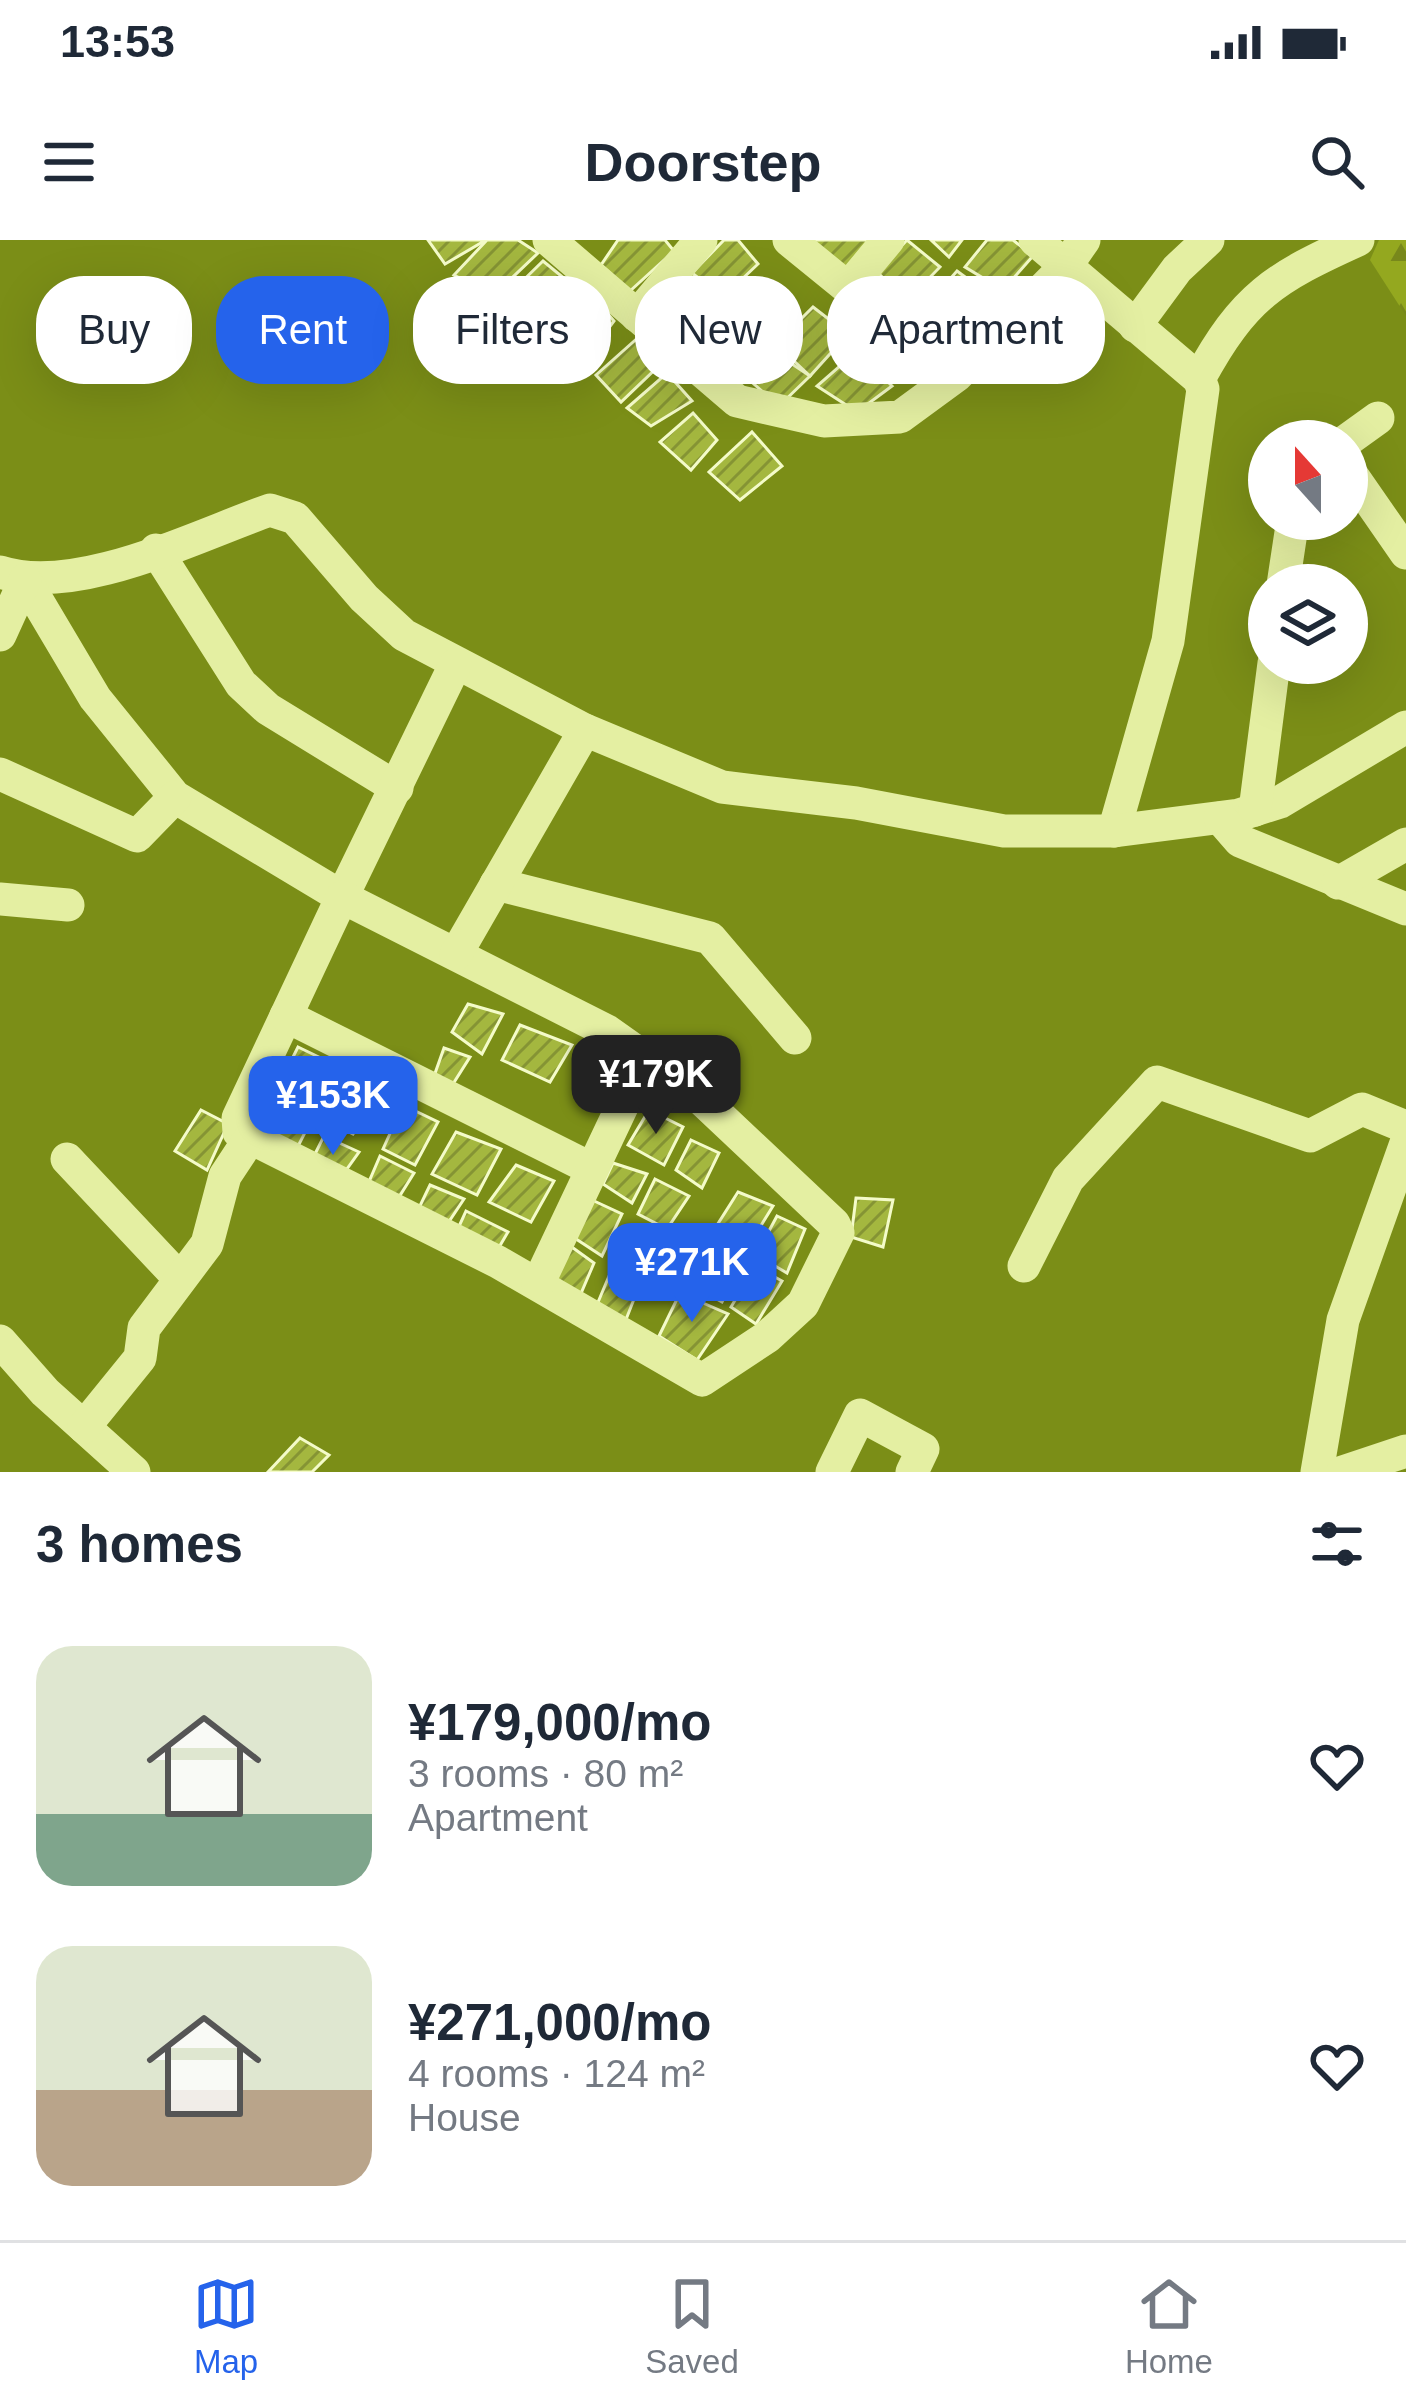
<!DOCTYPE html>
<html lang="en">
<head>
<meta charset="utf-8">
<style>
	:root { --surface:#fff; --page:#f6f6f7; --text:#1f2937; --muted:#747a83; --line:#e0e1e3; --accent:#2563eb }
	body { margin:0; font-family:Helvetica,sans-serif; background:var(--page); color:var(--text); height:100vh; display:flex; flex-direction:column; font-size:45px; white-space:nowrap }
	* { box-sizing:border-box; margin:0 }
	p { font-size:39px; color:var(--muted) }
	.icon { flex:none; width:66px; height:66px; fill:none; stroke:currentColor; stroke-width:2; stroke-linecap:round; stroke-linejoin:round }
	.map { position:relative; height:1232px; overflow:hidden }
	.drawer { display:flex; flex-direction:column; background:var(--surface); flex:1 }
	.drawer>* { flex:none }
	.top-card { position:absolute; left:36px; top:36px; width:1335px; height:108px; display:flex; gap:24px }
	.needle { width:78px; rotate:339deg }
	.controls { position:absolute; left:1248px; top:180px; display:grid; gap:24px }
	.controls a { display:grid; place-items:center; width:120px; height:120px; border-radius:50%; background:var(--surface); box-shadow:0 12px 48px #0002; font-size:60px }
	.price { position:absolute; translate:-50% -102px; padding:0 27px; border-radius:24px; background:var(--accent); color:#fff; font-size:39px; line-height:78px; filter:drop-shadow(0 3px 6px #0008) }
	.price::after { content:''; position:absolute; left:50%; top:72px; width:36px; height:27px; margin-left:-18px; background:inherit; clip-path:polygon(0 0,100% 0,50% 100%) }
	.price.selected { background:#222; color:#fff }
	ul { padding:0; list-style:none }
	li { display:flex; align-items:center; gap:36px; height:300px; padding:0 36px }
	li span { display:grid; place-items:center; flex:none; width:336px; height:240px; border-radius:36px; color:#555 }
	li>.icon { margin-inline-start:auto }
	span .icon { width:144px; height:144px; fill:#fffc; stroke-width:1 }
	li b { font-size:51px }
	h2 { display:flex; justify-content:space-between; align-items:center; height:144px; padding:0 36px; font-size:51px }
	.tag { padding:0 42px; border-radius:48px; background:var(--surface); box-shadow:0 12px 48px #0002; font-size:42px; line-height:108px }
	.tag.selected { background:var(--accent); color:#fff }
	.status { display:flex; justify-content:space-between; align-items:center; height:84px; padding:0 60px; background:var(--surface); direction:ltr }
	.status svg { height:33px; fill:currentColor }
	header { display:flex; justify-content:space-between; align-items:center; height:156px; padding:0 36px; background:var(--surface); font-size:54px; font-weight:600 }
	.tabs { display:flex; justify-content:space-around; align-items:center; height:168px; border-top:3px solid var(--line); background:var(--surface); font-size:33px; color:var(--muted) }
	.tabs a { display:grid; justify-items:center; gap:6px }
	.tabs .selected { color:var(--accent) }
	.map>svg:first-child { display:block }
</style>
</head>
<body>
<div class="status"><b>13:53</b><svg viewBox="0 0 49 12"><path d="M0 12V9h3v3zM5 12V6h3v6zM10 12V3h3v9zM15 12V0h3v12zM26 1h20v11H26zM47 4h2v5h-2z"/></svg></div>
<header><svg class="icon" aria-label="menu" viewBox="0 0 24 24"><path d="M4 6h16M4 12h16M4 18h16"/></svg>Doorstep<svg class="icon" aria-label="search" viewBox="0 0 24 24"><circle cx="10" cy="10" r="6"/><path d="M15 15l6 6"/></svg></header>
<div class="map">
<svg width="1406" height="1232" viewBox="0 0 1406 1232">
	<defs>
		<pattern id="forest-firs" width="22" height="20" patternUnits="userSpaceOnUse" patternTransform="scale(3)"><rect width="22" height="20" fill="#94a81f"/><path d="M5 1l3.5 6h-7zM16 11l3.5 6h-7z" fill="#78881b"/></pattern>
		<pattern id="building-hatch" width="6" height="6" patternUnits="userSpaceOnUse" patternTransform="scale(3)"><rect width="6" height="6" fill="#a4b73f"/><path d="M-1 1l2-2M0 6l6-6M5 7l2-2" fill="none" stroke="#859434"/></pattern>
	</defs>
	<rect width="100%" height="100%" fill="#7b8e17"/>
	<polygon fill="url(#forest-firs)" points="1379,0 1406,0 1406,76 1370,20"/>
	<g fill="url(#building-hatch)" stroke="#f4fbc9" stroke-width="3">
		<polygon points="428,0 486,0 445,24"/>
		<polygon points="487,0 518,0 538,13 493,56 454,35"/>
		<polygon points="618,0 665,0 674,11 630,51 601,25"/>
		<polygon points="724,0 738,0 758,24 723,57 692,33"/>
		<polygon points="808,0 869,0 843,32"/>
		<polygon points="907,0 940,27 907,61 877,32"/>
		<polygon points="931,0 962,0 949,17"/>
		<polygon points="987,0 1013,0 1033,16 1003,50 965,27"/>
		<polygon points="543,21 582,53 531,96 497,66"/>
		<polygon points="957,31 995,59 953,99 923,70"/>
		<polygon points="872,38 900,67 870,98 838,76"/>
		<polygon points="700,39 725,67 691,95 661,65"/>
		<polygon points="763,47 788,65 770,99 740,74"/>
		<polygon points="591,54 614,81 578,129 540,101"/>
		<polygon points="813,67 848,94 810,136 776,104"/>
		<polygon points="914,68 943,101 924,130 877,107"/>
		<polygon points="734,77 770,99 738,135 716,91"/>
		<polygon points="641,95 667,118 621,162 596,135"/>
		<polygon points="857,111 892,146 857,172 817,146"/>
		<polygon points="774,112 810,136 779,166 747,138"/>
		<polygon points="667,133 692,161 651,186 627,168"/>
		<polygon points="693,173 717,200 691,230 660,202"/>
		<polygon points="752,192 782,226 740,260 709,232"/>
		<polygon points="468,764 503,774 482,814 452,792"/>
		<polygon points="520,785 572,805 550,842 502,820"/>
		<polygon points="298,807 331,823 310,864 278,847"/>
		<polygon points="444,808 470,817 451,847 433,839"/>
		<polygon points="348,844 376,858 353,894 328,881"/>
		<polygon points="272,854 315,873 293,916 256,897"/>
		<polygon points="403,865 438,882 415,925 383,909"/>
		<polygon points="201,870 228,884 207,930 175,911"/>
		<polygon points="649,870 683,887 664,925 628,905"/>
		<polygon points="456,892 501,909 477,955 432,934"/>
		<polygon points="324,896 359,912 339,940 310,924"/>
		<polygon points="691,900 719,913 702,948 676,930"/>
		<polygon points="380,916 414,933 394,965 365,951"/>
		<polygon points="613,923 647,934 632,963 603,944"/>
		<polygon points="516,925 554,941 531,982 489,962"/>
		<polygon points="655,939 689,956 667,989 638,974"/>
		<polygon points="430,945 464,959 444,989 416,974"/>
		<polygon points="738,952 773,966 744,1013 714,990"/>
		<polygon points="856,958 893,960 883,1007 851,997"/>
		<polygon points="592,960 622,974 602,1016 573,997"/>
		<polygon points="466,971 508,992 495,1014 455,995"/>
		<polygon points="777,976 805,989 787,1033 756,1015"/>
		<polygon points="708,1001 744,1022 722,1062 684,1041"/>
		<polygon points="569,1005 594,1023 579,1058 551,1044"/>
		<polygon points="755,1026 782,1041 756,1084 731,1067"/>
		<polygon points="612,1029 640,1044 625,1082 596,1067"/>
		<polygon points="680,1053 728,1074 697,1120 659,1096"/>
		<polygon points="300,1198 329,1215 312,1232 268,1232"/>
	</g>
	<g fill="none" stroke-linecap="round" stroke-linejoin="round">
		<g stroke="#e4efa2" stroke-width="33">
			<polyline points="549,0 737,161 824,181 900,177 956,136 1066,26 1199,139 1203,149 1168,401 1114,591"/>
			<polyline points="789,0 848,48 888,0"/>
			<polyline points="1035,0 1066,26 1084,0"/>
			<polyline points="637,76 701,0"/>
			<polyline points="1135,86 1177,29 1208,0"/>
			<path d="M 1199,139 C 1244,56 1274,38 1358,0"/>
			<polyline points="1346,201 1378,178"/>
			<polyline points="1347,228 1406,313"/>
			<polyline points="156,310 241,444 268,469 397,548"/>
			<path d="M 0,332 C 76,357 196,296 270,270 L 295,278 L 364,358 L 404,395 L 585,490 L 722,547 L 856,563 L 1004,591 L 1114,591 L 1239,575 L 1280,562 L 1406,487"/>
			<polyline points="25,340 95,458 175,557 342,657 455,425"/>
			<polyline points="1283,345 1293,279"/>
			<polyline points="0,395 25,340"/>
			<polyline points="0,534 137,596 175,557"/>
			<polyline points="1255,570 1274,423"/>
			<polyline points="1220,578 1240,601 1406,669"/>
			<polyline points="1338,643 1406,604"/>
			<polyline points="496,644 710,698 795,798"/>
			<polygon points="342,657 607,791 696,854 834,984 838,993 803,1064 767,1097 702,1140 498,1022 239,892 238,878"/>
			<polyline points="0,659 68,665"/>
			<polyline points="456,714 585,490"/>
			<polyline points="286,776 592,929"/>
			<polyline points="67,919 180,1039"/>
			<polyline points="1024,1026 1068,939 1157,842 1310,896 1362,869 1406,887"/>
			<polyline points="538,1044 645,818"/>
			<polyline points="0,1101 45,1152 134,1232"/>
			<polyline points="84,1187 140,1118 144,1088 207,1004 225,936 250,898"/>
			<polyline points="832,1232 860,1175 923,1209 912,1232"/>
			<polyline points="1317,1232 1343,1080 1406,903"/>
			<polyline points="1343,1232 1406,1211"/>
		</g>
	</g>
</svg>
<div class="controls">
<a><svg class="needle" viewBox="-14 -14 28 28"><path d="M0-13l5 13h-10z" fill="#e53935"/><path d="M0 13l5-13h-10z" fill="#747a83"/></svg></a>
<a><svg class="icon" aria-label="layers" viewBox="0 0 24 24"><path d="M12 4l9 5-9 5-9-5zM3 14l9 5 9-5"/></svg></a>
</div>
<b class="price selected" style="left:656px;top:897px">¥179K</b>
<b class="price" style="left:333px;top:918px">¥153K</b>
<b class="price" style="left:692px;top:1085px">¥271K</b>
<div class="top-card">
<a class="tag">Buy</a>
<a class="tag selected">Rent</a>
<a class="tag">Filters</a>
<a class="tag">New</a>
<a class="tag">Apartment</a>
</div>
</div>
<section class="drawer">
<h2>3 homes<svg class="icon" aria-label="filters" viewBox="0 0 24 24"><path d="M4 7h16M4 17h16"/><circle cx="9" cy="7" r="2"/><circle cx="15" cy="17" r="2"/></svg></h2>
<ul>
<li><span style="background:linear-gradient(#dfe7d0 70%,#7fa58c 0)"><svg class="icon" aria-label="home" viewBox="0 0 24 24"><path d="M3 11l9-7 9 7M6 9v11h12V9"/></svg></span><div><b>¥179,000/mo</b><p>3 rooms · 80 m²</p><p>Apartment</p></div><svg class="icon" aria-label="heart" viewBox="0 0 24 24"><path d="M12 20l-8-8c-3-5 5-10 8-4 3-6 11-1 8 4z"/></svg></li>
<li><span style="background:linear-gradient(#dfe7d0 60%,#b9a48a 0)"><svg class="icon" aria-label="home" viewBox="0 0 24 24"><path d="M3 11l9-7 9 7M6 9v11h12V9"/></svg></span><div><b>¥271,000/mo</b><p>4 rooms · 124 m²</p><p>House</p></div><svg class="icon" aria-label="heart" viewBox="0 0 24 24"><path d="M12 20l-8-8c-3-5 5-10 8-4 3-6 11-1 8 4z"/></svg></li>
</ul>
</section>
<nav class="tabs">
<a class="selected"><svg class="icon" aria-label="map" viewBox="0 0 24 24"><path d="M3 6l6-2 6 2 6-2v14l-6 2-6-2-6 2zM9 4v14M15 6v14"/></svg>Map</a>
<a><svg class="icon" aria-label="saved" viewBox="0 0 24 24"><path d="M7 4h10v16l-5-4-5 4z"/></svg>Saved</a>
<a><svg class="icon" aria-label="home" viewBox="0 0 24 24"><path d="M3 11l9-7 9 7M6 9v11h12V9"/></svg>Home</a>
</nav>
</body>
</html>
